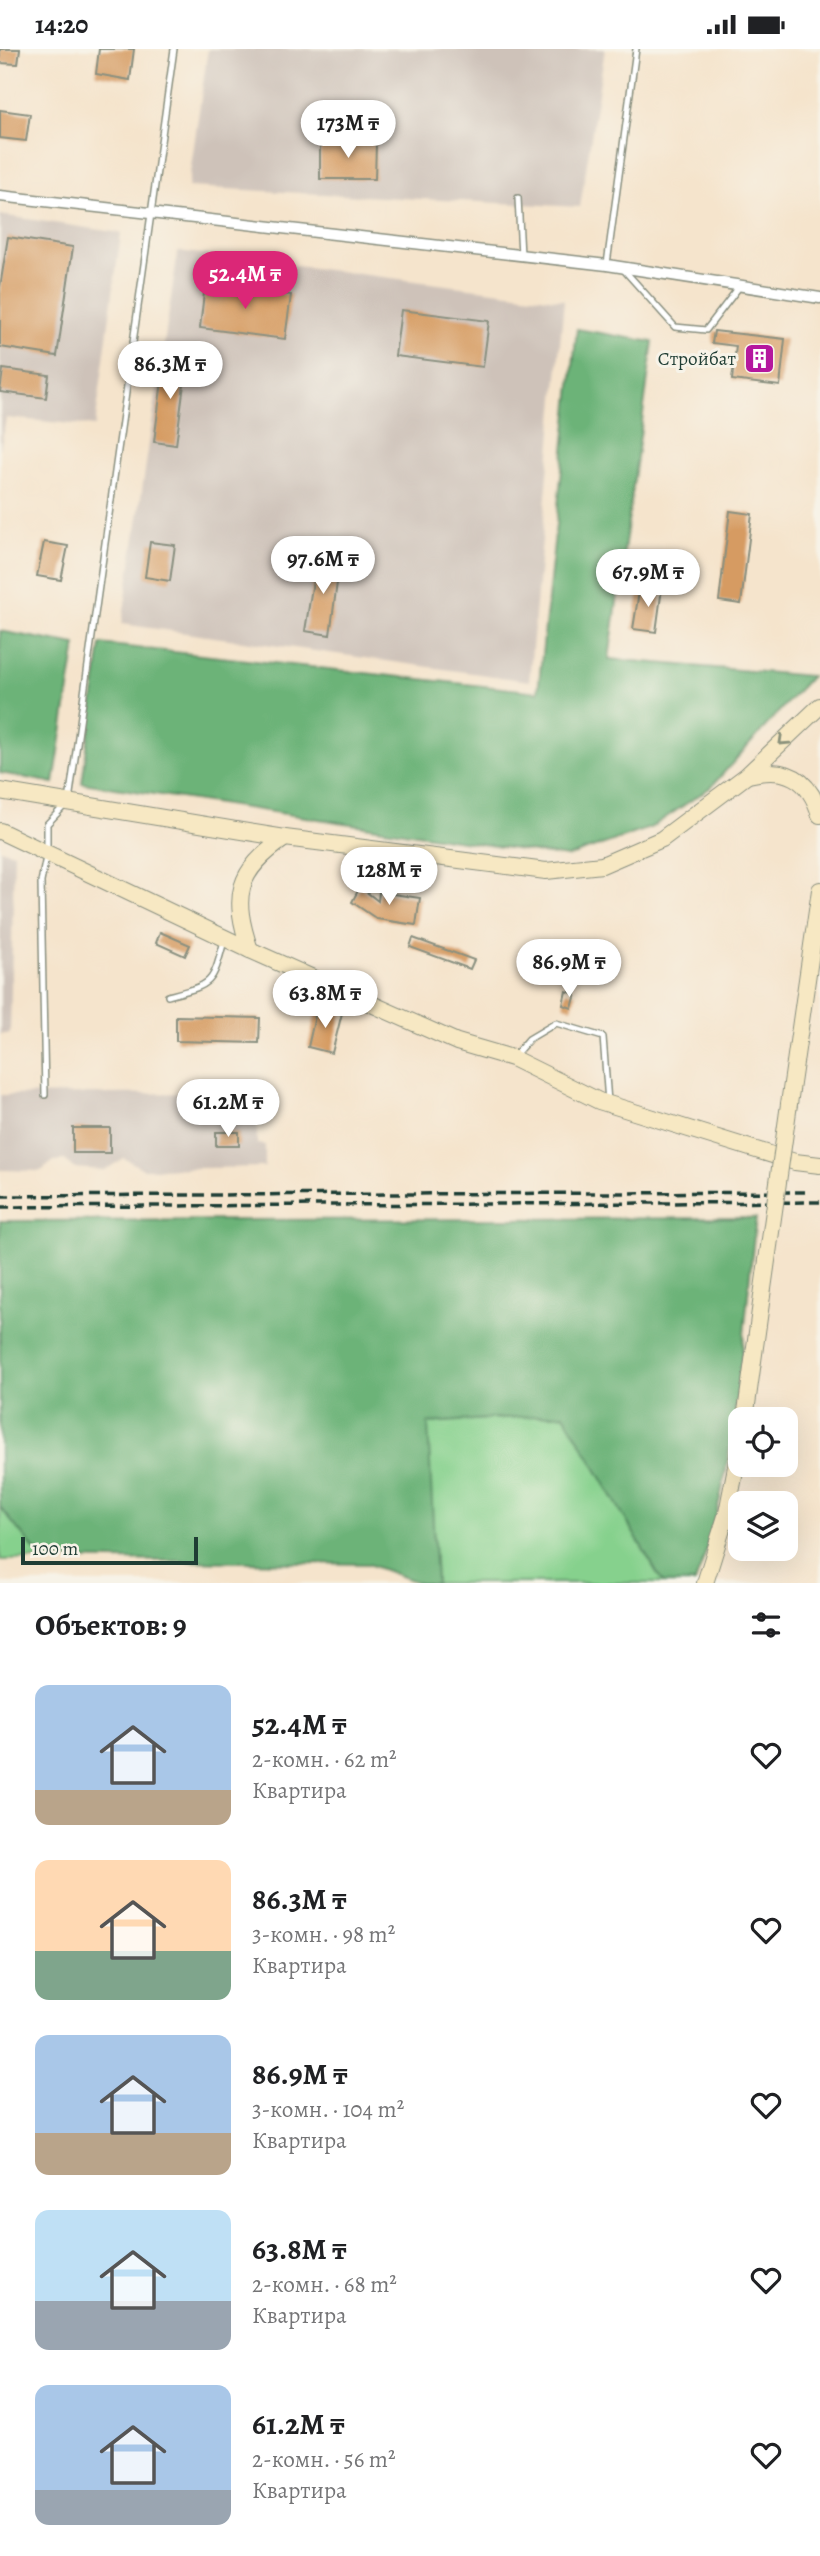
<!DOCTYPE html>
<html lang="ru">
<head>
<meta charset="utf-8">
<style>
	:root { --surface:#fff; --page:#f2f2f2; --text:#202124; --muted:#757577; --accent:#db2777 }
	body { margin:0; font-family:Alegreya,serif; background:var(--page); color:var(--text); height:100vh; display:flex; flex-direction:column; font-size:26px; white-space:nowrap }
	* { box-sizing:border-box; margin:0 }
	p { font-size:23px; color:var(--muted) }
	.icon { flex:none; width:38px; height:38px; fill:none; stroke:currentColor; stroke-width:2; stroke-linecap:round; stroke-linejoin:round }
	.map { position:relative; height:1534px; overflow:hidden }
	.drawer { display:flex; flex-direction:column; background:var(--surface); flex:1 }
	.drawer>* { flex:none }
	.buttons { position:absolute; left:728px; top:1358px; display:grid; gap:14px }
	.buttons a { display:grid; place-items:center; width:70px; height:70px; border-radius:14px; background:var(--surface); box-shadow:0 7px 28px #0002; font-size:35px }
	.scale { position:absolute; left:21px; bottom:18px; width:177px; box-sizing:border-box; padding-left:7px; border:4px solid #1f3d34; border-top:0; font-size:19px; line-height:24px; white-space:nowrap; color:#1f3d34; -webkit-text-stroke:5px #f7f3e8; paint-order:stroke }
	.price { position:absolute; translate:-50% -60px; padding:0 16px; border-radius:24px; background:#fff; color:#222; font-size:23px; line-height:46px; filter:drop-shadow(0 2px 4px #0008) }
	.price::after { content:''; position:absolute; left:50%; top:42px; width:21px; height:16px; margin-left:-10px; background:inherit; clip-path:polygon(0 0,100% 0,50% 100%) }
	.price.active { background:var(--accent); color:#fff }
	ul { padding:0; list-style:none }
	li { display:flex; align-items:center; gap:21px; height:175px; padding:0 35px }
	li span { display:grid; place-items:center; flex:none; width:196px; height:140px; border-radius:14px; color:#555 }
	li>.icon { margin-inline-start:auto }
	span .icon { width:84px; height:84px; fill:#fffc; stroke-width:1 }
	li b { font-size:30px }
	h2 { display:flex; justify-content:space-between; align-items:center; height:84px; padding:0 35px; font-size:30px }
	.status { display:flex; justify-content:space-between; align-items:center; height:49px; padding:0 35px; background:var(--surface); direction:ltr }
	.status svg { height:19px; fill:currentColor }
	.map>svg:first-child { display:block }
</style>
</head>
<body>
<div class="status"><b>14:20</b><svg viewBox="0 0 49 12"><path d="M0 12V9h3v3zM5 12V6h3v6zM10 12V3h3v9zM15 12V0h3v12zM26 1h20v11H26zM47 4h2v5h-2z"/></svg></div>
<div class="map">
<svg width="820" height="1534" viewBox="0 0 820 1534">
	<rect width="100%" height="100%" fill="#f7f3e8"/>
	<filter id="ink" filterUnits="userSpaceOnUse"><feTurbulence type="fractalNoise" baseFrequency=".0143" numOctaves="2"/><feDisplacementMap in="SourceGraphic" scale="14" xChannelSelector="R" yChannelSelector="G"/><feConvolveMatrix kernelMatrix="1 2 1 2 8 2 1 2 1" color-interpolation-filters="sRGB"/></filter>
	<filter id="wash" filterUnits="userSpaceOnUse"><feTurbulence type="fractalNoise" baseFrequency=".00686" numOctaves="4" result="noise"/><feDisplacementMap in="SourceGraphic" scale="28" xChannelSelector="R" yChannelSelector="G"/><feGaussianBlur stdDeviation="1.57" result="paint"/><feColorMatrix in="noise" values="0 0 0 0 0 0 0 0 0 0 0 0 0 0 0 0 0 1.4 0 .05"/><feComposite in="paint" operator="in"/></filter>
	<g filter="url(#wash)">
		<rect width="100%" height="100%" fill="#f5e4cc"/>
		<g fill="#cec2b9">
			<polygon points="208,0 605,0 580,158 188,138"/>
			<polygon points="0,166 121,184 95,377 6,369 0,401"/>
			<polygon points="178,202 564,251 529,632 122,575"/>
			<polygon points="0,800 14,804 10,985 0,985"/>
			<polygon points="208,1044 208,1063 257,1063 257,1095 265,1096 265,1118 143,1120 124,1109 105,1121 73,1119 65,1111 54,1112 41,1122 0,1121 0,1046"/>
		</g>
		<g fill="#86d18d" stroke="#528760" stroke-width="2">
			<polygon points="564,1365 663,1534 436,1534 427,1374"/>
			<polygon points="0,1458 42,1510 0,1511"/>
		</g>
		<g fill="#6cb378" stroke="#467856" stroke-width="2">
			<polygon points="577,280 653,293 609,610 811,627 711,738 650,779 567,808 82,734 101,595 538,643"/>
			<polygon points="0,582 76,596 54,734 0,724"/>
			<path d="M 756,1169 C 742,1286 738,1423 695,1534 L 663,1534 L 564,1365 L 428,1374 L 436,1534 L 419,1534 L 368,1515 L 42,1510 L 0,1458 L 0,1172 Z"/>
		</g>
		<g id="blocks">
			<g fill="#d69b62">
				<polygon points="0,0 20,0 18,15 0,14"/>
				<polygon points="99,0 134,0 130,31 96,25"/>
				<polygon points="0,61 30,65 26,92 0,89"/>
				<polygon points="320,92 376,94 375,130 320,130"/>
				<polygon points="8,188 73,198 57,307 0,298 0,238"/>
				<polygon points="205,235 291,246 285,290 200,279"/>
				<polygon points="401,261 489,272 483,318 395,307"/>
				<polygon points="714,282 785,290 780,337 732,331 736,297 712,294"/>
				<polygon points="165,309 187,312 176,396 154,393"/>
				<polygon points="3,320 49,326 46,349 0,343"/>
				<polygon points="730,462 752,465 741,555 719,552"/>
				<polygon points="44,493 68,497 61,531 37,527"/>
				<polygon points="150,493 175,496 170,532 145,528"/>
				<polygon points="317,507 340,511 330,586 305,582"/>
				<polygon points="640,536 662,539 656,583 633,580"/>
				<polygon points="360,838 378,852 379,843 420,849 416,876 377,870 352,853"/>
				<polygon points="160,883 190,896 185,907 156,894"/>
				<polygon points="413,889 474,911 470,920 410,898"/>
				<polygon points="566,942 576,945 572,959 563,956"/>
				<polygon points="317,958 342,964 332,1004 308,998"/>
				<polygon points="176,967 260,969 259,994 176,992"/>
				<rect x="73" y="1079" width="37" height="25"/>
				<rect x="216" y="1083" width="23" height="14"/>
			</g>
		</g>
	</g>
	<g filter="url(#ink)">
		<use href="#blocks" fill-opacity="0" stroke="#8a9080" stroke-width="2"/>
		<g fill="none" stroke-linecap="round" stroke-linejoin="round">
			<defs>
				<g id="service">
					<polyline points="518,149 521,206"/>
					<polyline points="607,215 636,0"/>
					<polyline points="624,221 675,278 706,281 739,238"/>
					<path d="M 168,947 C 213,935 212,937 224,892"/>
					<polyline points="514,1007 529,990 556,974 603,988 608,1053"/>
					<polyline points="45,1046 41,833 47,803 47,775 69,752 174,0"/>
				</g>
				<polyline id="minor" points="0,147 607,216 820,249"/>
				<g id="secondary">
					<path d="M 748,726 C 785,717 809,728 820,766"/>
					<polyline points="0,742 285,789 546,822 602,816 662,790 746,727 820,657"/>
					<polyline points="0,782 250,901 457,993 512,1009 599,1052 795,1113 820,1116"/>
					<path d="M 250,901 C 232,847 236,823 285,789"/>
					<polyline points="789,1055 820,841"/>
					<polyline points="745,1370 762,1247"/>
					<polyline points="705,1534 727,1464 740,1397"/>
				</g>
			</defs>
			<use href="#service" stroke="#8a9080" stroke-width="8"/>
			<use href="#minor" stroke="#8a9080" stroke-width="13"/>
			<use href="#secondary" stroke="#8a9080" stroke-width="18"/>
			<use href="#service" stroke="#fff" stroke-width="5"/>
			<use href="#minor" stroke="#fff" stroke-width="10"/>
			<use href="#secondary" stroke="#f7e8c3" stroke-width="16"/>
			<g stroke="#1f3d34" stroke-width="3.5" stroke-dasharray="10 5" stroke-linecap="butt">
				<polyline points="0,1147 808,1143"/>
				<polyline points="0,1158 820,1153"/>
			</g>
			<defs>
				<polyline id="secondary-bridge" points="762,1247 789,1055"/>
			</defs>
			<use href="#secondary-bridge" stroke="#8a9080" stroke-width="18" stroke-linecap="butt"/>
			<use href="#secondary-bridge" stroke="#f7e8c3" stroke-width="16"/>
		</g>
		<defs><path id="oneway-chevron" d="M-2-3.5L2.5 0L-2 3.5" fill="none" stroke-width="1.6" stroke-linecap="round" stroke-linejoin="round" transform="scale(1.75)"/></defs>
		<use stroke="#8b927c" href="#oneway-chevron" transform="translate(783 692) rotate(137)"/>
	</g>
	<defs>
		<symbol id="building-square" viewBox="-11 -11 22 22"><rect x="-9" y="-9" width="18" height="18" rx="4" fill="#b5179e" stroke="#f7f3e8"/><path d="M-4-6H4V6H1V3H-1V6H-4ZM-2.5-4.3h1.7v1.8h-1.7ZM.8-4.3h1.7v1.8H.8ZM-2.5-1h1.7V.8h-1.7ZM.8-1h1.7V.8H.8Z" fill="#fff"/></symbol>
	</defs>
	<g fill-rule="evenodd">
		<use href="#building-square" x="742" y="292" width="35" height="35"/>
	</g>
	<g text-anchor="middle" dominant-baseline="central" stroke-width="6" stroke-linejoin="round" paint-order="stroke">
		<g font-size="19" fill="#1f3d34" stroke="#f7f3e8" text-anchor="end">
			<text x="736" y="310">Стройбат</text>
		</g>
	</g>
</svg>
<div class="buttons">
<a><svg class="icon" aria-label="locate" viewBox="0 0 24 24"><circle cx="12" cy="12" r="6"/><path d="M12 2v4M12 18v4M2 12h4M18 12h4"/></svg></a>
<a><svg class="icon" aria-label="layers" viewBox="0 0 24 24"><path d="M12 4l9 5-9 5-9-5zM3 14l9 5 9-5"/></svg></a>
</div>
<div class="scale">100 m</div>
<b class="price" style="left:348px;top:111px">173M ₸</b>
<b class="price active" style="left:245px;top:262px">52.4M ₸</b>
<b class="price" style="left:170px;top:352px">86.3M ₸</b>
<b class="price" style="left:323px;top:547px">97.6M ₸</b>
<b class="price" style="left:648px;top:560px">67.9M ₸</b>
<b class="price" style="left:389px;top:858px">128M ₸</b>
<b class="price" style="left:569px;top:950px">86.9M ₸</b>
<b class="price" style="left:325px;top:981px">63.8M ₸</b>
<b class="price" style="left:228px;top:1090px">61.2M ₸</b>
</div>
<section class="drawer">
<h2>Объектов: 9<svg class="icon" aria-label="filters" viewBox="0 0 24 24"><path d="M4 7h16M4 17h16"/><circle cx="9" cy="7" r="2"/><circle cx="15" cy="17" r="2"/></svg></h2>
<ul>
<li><span style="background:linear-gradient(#a9c7e8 75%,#b9a48a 0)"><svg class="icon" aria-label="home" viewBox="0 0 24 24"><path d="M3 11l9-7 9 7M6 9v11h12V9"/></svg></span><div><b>52.4M ₸</b><p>2-комн. · 62 m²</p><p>Квартира</p></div><svg class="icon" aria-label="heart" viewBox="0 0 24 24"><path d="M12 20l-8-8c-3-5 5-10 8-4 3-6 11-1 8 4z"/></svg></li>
<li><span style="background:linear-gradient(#ffd9b3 65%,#7fa58c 0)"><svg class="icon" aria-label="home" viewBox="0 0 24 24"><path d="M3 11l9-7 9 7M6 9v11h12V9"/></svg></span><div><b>86.3M ₸</b><p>3-комн. · 98 m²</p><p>Квартира</p></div><svg class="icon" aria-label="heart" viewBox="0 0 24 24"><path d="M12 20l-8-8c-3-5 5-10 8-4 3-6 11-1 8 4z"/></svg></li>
<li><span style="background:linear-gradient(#a9c7e8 70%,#b9a48a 0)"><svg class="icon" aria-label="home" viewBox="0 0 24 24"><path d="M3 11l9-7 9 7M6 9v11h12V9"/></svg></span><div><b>86.9M ₸</b><p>3-комн. · 104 m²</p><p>Квартира</p></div><svg class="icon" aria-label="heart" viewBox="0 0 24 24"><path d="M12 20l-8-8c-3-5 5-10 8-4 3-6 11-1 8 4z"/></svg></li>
<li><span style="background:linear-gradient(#bfe0f5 65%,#9aa5b1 0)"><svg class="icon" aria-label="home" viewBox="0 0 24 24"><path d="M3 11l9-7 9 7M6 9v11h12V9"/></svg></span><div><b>63.8M ₸</b><p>2-комн. · 68 m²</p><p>Квартира</p></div><svg class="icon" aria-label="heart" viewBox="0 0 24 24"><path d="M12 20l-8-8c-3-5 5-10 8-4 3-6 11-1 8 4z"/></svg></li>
<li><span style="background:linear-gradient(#a9c7e8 75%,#9aa5b1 0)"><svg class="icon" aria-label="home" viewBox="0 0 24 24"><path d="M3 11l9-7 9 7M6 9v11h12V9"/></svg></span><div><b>61.2M ₸</b><p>2-комн. · 56 m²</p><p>Квартира</p></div><svg class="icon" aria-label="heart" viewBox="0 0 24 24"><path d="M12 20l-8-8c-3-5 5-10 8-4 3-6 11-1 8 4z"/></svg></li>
</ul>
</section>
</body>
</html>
